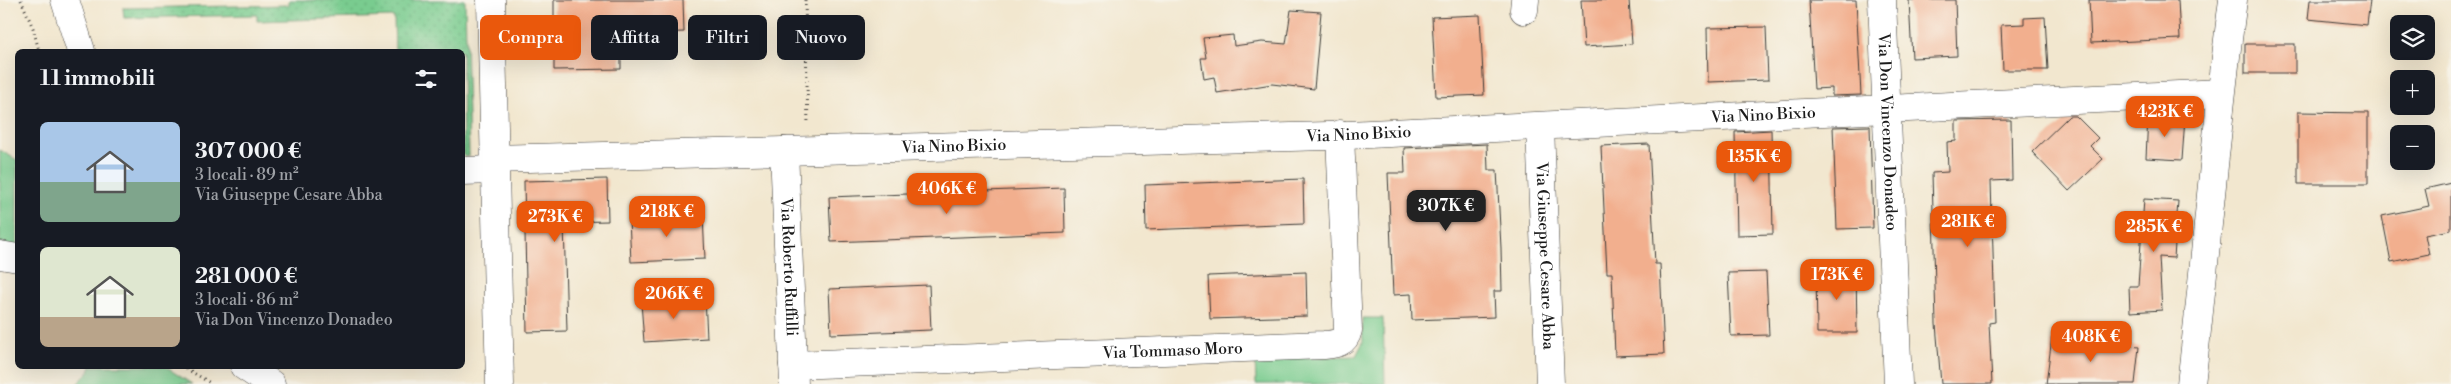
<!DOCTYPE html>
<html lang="it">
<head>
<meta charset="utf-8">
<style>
	:root { --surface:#171b24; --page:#20242c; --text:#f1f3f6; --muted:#9ea1a6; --accent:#ea580c }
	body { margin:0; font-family:"Libre Bodoni",serif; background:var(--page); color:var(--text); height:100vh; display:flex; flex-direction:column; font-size:19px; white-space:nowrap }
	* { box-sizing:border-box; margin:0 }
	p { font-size:16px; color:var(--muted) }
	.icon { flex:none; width:28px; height:28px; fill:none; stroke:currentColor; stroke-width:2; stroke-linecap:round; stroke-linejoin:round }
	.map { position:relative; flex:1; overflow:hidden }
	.drawer { position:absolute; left:15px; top:49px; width:450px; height:320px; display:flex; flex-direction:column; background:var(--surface); border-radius:8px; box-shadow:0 5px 20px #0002 }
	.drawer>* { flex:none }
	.hud { position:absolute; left:480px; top:15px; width:475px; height:45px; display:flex; gap:10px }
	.controls { position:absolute; left:2390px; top:15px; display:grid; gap:10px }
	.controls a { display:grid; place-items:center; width:45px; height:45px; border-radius:8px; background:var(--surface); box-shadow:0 5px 20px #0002; font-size:25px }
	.price { position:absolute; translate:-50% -42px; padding:0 11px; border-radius:10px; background:var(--accent); color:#fff; font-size:16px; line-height:32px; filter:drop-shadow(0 1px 2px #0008) }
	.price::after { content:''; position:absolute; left:50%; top:30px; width:15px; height:11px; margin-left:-8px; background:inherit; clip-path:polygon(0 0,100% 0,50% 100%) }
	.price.on { background:#222; color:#fff }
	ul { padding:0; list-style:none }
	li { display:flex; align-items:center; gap:15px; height:125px; padding:0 25px }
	li span { display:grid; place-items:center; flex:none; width:140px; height:100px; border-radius:8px; color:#555 }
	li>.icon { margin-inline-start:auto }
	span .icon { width:60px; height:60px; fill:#fffc; stroke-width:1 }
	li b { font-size:21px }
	h2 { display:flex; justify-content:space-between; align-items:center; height:60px; padding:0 25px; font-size:21px }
	.tag { padding:0 18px; border-radius:8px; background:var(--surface); box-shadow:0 5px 20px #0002; font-size:18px; line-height:45px }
	.tag.on { background:var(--accent); color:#fff }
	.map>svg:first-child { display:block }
</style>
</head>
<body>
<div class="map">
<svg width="2451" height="384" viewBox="0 0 2451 384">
	<defs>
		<pattern id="grass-dots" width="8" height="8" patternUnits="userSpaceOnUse" patternTransform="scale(1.25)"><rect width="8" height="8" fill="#79cc8f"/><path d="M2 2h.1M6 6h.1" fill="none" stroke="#68af7b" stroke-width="1.8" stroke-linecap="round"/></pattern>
	</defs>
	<rect width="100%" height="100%" fill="#f7f3e8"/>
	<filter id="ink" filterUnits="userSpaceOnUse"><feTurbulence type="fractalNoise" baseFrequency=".02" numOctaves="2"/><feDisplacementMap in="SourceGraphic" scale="10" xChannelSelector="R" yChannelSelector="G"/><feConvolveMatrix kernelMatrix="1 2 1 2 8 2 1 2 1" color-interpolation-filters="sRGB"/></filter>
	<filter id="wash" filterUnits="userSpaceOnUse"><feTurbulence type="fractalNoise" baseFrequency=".0096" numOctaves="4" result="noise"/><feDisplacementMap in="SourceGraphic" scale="20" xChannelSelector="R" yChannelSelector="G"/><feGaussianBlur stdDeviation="1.12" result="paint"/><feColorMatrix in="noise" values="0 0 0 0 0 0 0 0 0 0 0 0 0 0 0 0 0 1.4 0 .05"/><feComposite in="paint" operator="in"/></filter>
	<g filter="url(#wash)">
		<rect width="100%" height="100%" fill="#f2e7cf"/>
		<polygon fill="url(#grass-dots)" stroke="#4a7456" points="289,0 465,0 469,156 463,156 462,51 395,51 394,17 257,21 257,15 124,18 123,8 289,5"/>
		<g fill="#79cc8f" stroke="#4a7456">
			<polygon points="0,150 17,160 17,247 0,244"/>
			<polygon points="1362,318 1383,318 1385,384 1256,384 1255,359 1356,356 1363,342"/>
			<polygon points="91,366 164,366 192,384 77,384 89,372"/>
		</g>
		<g id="blocks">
			<g fill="#f2af8e">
				<polygon points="554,0 683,0 684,32 621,34 621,69 554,70"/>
				<polygon points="1581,0 1629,0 1632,44 1584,47"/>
				<polygon points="1809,0 1856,0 1861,95 1832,96 1832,88 1814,89"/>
				<polygon points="1909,0 1955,0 1957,56 1912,58"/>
				<polygon points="2089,0 2178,0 2180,39 2091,43"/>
				<polygon points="2310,0 2370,0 2367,25 2308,19"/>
				<polygon points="1291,10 1321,12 1314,89 1272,84 1217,93 1214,77 1204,79 1201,58 1206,58 1203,38 1233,35 1234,46 1262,42 1286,44"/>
				<polygon points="1480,15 1484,95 1436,97 1432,17"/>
				<polygon points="2045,17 2048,70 2003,70 2001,25 2024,24 2024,18"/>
				<polygon points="1766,27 1768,80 1708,82 1707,28"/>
				<rect x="2245" y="44" width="50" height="29"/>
				<polygon points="2298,112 2368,113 2368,184 2298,184"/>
				<polygon points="2069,116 2076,116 2098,138 2090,146 2103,159 2069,191 2032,152"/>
				<polygon points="2148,116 2185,118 2182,160 2146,158"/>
				<polygon points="2011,120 2012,180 1991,181 1995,322 1989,323 1992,384 1941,384 1936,324 1932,173 1948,172 1947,142 1956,141 1956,121"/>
				<polygon points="1870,126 1873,228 1837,229 1833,127"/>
				<polygon points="1771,130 1773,234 1737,235 1735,132"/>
				<polygon points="1487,144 1488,170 1497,170 1501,248 1502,291 1494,291 1495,317 1412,320 1411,294 1393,295 1388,173 1405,173 1404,148"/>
				<polygon points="1649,144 1655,264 1660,264 1664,354 1615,356 1612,273 1607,273 1601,146"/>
				<polygon points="607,179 608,221 564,222 567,331 527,332 524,181"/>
				<polygon points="1303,179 1304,224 1146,230 1145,185"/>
				<polygon points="2451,183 2451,230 2425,235 2429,254 2391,262 2382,216 2429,206 2425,189"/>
				<polygon points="1064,188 1065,233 831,242 829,197"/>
				<polygon points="2144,199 2178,201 2174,258 2159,257 2162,310 2130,312 2129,286 2138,286"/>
				<polygon points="703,215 705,259 631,262 629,218"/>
				<polygon points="1856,268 1857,333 1817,333 1816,270"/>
				<polygon points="1306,272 1307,316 1210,319 1208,276"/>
				<polygon points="1766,272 1769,335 1731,336 1728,273"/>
				<polygon points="929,285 931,330 831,334 829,289"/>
				<polygon points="705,297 707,338 644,342 641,302"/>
				<polygon points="2052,337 2139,347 2135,384 2046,384"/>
			</g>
		</g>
	</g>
	<g filter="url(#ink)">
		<use href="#blocks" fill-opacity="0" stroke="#3c3a37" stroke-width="1"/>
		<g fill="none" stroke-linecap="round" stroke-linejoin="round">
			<defs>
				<g id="minor">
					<polyline points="65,0 81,51"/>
					<polyline points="491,0 500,384"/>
					<path id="s1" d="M 1882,0 L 1898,384"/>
					<polyline points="1524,10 1525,0"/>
					<path id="s2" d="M 1540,127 L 1550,384"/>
					<path id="s3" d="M 784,151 L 794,384"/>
					<path id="s4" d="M 495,159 L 1327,136 L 2221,93"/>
					<polyline points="462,171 495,170"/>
					<polyline points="0,255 18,258"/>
					<path id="s5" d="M 793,365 L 1324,345 C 1336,344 1345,343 1348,330 L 1340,134"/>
					<polyline points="244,366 271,384"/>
					<path d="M 2191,384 C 2206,256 2216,128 2233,0"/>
				</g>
			</defs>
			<use href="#minor" stroke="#3c3a37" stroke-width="29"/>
			<g stroke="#3c3a37" stroke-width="3" stroke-dasharray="1 4" stroke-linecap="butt">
				<polyline points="21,0 33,28 39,51"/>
				<polyline points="805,0 808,125"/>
				<polyline points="182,366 212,384"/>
			</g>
			<use href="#minor" stroke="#fff" stroke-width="28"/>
		</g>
	</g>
	<g text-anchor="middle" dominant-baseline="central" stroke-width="4" stroke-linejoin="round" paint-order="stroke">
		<g font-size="16" fill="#1c1c1c" stroke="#f7f3e8">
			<text stroke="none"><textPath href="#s4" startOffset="1269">Via Nino Bixio</textPath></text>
			<text stroke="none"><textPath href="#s1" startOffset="132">Via Don Vincenzo Donadeo</textPath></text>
			<text stroke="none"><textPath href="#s4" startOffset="864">Via Nino Bixio</textPath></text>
			<text stroke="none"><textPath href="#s4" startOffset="459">Via Nino Bixio</textPath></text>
			<text stroke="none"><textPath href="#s2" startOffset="129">Via Giuseppe Cesare Abba</textPath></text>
			<text stroke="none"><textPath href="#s3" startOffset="116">Via Roberto Ruffilli</textPath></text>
			<text stroke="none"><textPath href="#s5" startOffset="380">Via Tommaso Moro</textPath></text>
		</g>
	</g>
</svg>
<div class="controls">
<a><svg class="icon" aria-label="layers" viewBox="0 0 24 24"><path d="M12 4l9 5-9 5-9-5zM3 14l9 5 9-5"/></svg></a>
<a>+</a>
<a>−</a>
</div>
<b class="price" style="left:2165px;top:138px">423K €</b>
<b class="price" style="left:1754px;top:183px">135K €</b>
<b class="price" style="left:947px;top:215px">406K €</b>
<b class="price on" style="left:1446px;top:232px">307K €</b>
<b class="price" style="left:667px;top:238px">218K €</b>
<b class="price" style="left:555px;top:243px">273K €</b>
<b class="price" style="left:1968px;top:248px">281K €</b>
<b class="price" style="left:2154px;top:253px">285K €</b>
<b class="price" style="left:1837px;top:301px">173K €</b>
<b class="price" style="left:674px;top:320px">206K €</b>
<b class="price" style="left:2091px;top:363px">408K €</b>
<div class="hud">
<a class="tag on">Compra</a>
<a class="tag">Affitta</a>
<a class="tag">Filtri</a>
<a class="tag">Nuovo</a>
</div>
<section class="drawer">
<h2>11 immobili<svg class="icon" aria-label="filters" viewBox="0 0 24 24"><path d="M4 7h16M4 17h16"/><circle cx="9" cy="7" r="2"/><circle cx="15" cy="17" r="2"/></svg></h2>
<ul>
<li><span style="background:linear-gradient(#a9c7e8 60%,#7fa58c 0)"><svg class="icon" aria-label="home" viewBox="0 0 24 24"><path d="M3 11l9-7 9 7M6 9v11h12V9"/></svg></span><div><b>307 000 €</b><p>3 locali · 89 m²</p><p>Via Giuseppe Cesare Abba</p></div></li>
<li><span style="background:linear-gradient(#dfe7d0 70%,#b9a48a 0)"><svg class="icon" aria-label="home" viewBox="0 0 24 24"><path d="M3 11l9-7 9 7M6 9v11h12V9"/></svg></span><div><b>281 000 €</b><p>3 locali · 86 m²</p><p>Via Don Vincenzo Donadeo</p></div></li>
</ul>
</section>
</div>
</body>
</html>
